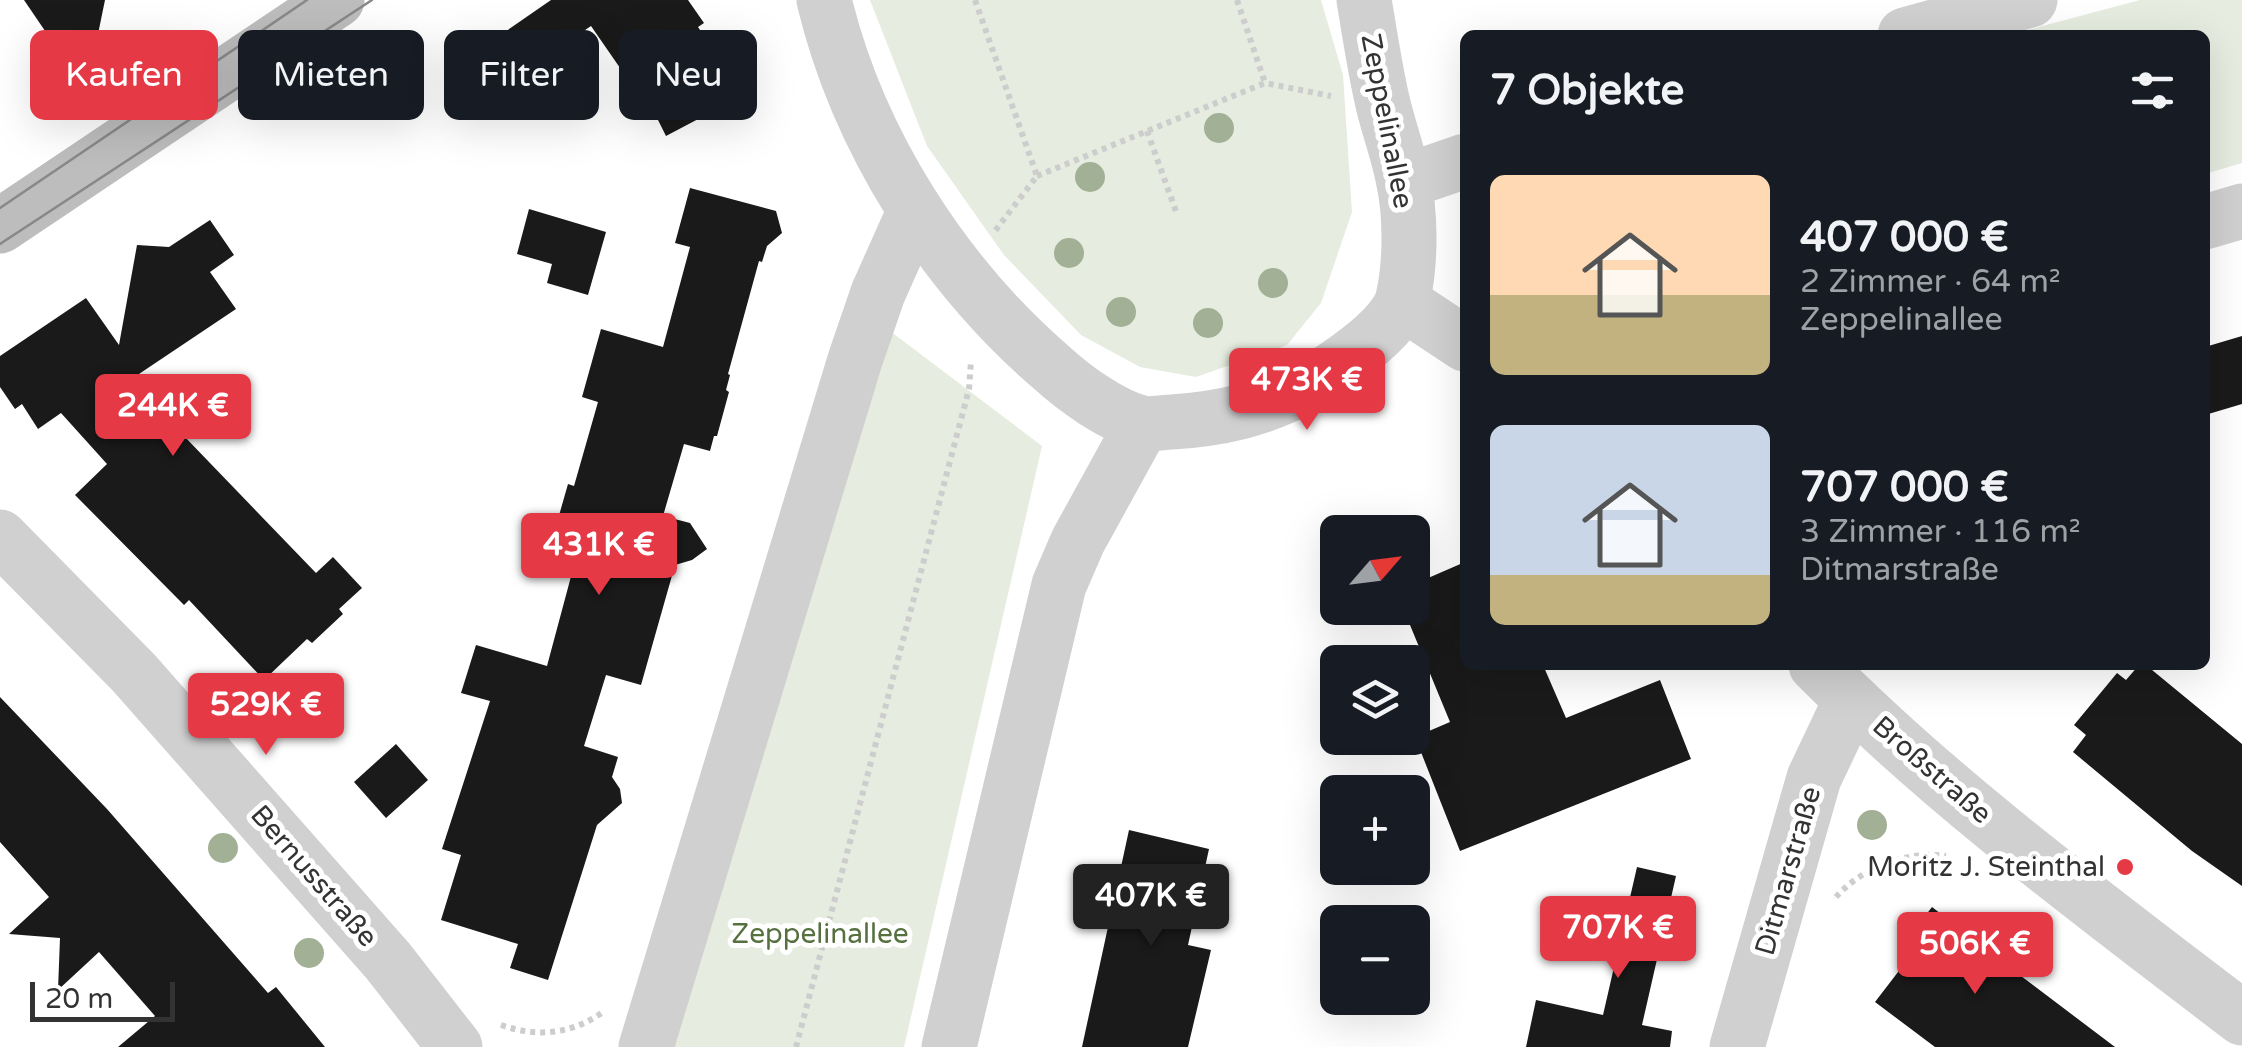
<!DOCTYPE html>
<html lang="de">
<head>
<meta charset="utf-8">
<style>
	:root { --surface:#171b24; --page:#20242c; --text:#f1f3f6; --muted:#9ea1a6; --accent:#e63946 }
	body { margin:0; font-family:"Varela Round",sans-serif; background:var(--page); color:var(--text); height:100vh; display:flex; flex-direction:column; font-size:38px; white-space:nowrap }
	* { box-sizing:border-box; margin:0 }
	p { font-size:32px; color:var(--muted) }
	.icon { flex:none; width:55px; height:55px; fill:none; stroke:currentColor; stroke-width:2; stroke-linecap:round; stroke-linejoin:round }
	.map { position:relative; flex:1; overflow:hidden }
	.panel { position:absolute; left:1460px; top:30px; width:750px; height:640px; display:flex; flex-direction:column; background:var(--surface); border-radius:15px; box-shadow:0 10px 40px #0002 }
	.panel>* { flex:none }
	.guide { position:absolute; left:30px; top:30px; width:950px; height:90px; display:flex; gap:20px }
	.needle { width:65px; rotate:62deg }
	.buttons { position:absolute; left:1320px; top:515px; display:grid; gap:20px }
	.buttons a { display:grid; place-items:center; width:110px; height:110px; border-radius:15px; background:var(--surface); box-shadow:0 10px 40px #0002; font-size:50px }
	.scale { position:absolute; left:30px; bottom:25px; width:145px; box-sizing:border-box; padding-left:10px; border:5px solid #333; border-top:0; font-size:28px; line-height:35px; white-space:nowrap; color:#333; -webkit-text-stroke:8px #fff; paint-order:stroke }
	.price { position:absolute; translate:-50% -85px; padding:0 22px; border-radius:10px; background:var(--accent); color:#fff; font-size:32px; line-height:65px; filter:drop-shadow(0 2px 5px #0008) }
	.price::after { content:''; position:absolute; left:50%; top:60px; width:30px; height:22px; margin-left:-15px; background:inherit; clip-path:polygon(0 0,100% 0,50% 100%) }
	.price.selected { background:#222; color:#fff }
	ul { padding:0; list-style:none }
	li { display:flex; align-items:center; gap:30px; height:250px; padding:0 30px }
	li span { display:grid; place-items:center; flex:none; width:280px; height:200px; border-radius:15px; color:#555 }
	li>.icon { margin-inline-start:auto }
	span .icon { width:120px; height:120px; fill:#fffc; stroke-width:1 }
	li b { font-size:42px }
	h2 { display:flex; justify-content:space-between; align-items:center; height:120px; padding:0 30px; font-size:42px }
	.pill { padding:0 35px; border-radius:15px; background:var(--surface); box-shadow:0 10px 40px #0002; font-size:35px; line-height:90px }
	.pill.selected { background:var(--accent); color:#fff }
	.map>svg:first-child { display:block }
</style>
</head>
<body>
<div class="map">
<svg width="2242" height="1047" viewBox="0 0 2242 1047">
	<rect width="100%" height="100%" fill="#fff"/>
	<g fill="#e6ecdf">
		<polygon points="870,0 1321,0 1343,75 1352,212 1321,303 1287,345 1196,377 1140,367 1081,335 1004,255 927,146"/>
		<polygon points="2140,0 2242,0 2242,163 2205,174 2205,35 2008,35"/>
		<polygon points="890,331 1042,446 904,1047 673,1047"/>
	</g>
	<g fill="#1a1a1a">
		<polygon points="24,0 105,0 97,39 75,54 58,50"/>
		<polygon points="551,0 688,0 704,23 698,27 727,71 691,96 702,117 666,136 656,116 654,117 591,26 510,81 486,45"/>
		<polygon points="690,188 776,211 782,233 767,246 762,262 759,261 728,374 730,375 726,390 729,392 717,436 714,436 710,451 684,444 663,516 690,523 707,549 692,560 675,565 641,685 606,675 584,746 618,757 612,777 620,789 622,803 597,825 548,980 510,968 518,944 441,920 461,855 442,849 490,701 461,693 476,645 547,666 573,569 531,557 542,521 556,526 568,484 574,486 598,402 582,397 601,329 663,347 690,247 675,243"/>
		<polygon points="529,209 606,232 588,295 547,283 552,264 517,254"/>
		<polygon points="210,220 234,255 210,272 236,309 130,380 316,573 333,557 362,588 339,609 343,614 312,643 307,639 264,680 189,600 184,605 75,495 107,464 61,413 38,429 22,404 15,409 0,387 0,356 86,298 119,345 137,245 169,247"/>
		<polygon points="2242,336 2242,404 2205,415 2205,347"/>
		<polygon points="1465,562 1465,665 1543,665 1566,718 1660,680 1691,759 1460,851 1415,737 1450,722 1403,608 1412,608 1412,585"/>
		<polygon points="2139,665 2146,665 2242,744 2242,886 2192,851 2073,752 2086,735 2074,725 2117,673 2126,680"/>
		<polygon points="0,697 107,809 268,993 276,987 325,1047 118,1047 155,1016 99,952 58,990 60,938 9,934 49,897 0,842"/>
		<polygon points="396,744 428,780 386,818 354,782"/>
		<polygon points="1129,830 1209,849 1188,945 1211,950 1188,1047 1082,1047"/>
		<polygon points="1637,867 1676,876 1642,1025 1672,1031 1670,1047 1526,1047 1536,1000 1603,1015"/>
		<polygon points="1932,907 2021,976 2115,1047 1935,1047 1875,1002 1918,946 1908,938"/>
	</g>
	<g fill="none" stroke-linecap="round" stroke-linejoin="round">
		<g stroke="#cdcdcd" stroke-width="6" stroke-dasharray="5 5" stroke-linecap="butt">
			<polyline points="975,0 1037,176 995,231"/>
			<polyline points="1237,0 1265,83"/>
			<polyline points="1147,131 1177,214"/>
			<polyline points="1037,176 1265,83 1331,96"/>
			<path d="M 1836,897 C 1861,868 1908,850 1946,856"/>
			<path d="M 501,1025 C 538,1038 572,1034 603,1012"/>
			<polyline points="796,1047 969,389 971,361"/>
		</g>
		<g stroke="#d0d0d0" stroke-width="55">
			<path d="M 824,0 C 858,141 943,274 1052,368 C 1074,388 1112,416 1142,423 C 1151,425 1163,422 1172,422 C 1219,419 1262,410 1303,387 C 1330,372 1396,330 1403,298 C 1411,262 1411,214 1403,178 C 1398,153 1389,129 1383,104 C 1375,70 1370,35 1364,0"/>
			<polyline points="1905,35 2030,0"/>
			<polyline points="1404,182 1465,161"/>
			<polyline points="2205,222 2242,211"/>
			<polyline points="1403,303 1465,344"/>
			<polyline points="0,537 134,673 388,961 455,1047"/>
			<path d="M 1816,665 C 1946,796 2096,906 2242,1018"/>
			<polyline points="646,1047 855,360 878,293 915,210"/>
			<polyline points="949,1047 1059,585 1078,541 1143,423"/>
			<polyline points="1737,1047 1814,778 1851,700"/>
		</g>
		<polyline stroke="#bdbdbd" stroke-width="55" points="0,226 337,0"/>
		<g stroke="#888" stroke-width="2.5">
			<polyline points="0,208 307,0"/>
			<polyline points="0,244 372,0"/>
		</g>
	</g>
	<g fill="#a2b095">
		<circle cx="1219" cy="128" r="15"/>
		<circle cx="1090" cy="177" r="15"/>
		<circle cx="1069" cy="253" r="15"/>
		<circle cx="1273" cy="283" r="15"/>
		<circle cx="1121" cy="312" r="15"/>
		<circle cx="1208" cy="323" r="15"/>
		<circle cx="1872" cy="825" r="15"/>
		<circle cx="223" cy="848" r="15"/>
		<circle cx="309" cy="953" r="15"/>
	</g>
	<circle fill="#e63946" stroke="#fff" stroke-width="4" cx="2125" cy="867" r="10"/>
	<g text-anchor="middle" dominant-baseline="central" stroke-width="10" stroke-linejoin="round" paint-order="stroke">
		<g font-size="28" fill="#333" stroke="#fff">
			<text transform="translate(1387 121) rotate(79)">Zeppelinallee</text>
			<text transform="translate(1932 770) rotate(41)">Broßstraße</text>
			<text transform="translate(1788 871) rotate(-74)">Ditmarstraße</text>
			<text transform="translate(314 876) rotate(49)">Bernusstraße</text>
		</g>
		<g font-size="28" fill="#333" stroke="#fff" text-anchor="end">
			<text x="2105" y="867">Moritz J. Steinthal</text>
		</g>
		<g font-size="28" fill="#56703f" stroke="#fff">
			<text x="820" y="934">Zeppelinallee</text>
		</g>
	</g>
</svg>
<div class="buttons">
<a><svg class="needle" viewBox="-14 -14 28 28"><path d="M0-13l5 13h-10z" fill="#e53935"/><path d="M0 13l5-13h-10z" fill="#9ea1a6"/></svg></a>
<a><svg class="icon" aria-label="layers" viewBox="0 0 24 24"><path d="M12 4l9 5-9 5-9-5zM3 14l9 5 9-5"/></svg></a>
<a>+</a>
<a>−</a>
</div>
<div class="scale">20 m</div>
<b class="price" style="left:1307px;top:433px">473K €</b>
<b class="price" style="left:173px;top:459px">244K €</b>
<b class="price" style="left:599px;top:598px">431K €</b>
<b class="price" style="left:266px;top:758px">529K €</b>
<b class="price selected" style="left:1151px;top:949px">407K €</b>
<b class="price" style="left:1618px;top:981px">707K €</b>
<b class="price" style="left:1975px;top:997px">506K €</b>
<div class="guide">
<a class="pill selected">Kaufen</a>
<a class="pill">Mieten</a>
<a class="pill">Filter</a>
<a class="pill">Neu</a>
</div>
<section class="panel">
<h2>7 Objekte<svg class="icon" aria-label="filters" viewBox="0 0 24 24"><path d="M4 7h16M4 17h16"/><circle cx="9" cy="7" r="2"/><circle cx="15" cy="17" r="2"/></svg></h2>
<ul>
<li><span style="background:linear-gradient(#ffd9b3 60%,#c2b280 0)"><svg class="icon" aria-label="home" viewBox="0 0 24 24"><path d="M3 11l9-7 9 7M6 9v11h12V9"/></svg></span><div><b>407 000 €</b><p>2 Zimmer · 64 m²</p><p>Zeppelinallee</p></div></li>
<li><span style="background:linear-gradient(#c9d6e8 75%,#c2b280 0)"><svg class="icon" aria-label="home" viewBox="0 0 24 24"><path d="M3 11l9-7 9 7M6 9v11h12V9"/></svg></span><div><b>707 000 €</b><p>3 Zimmer · 116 m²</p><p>Ditmarstraße</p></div></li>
</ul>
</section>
</div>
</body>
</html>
